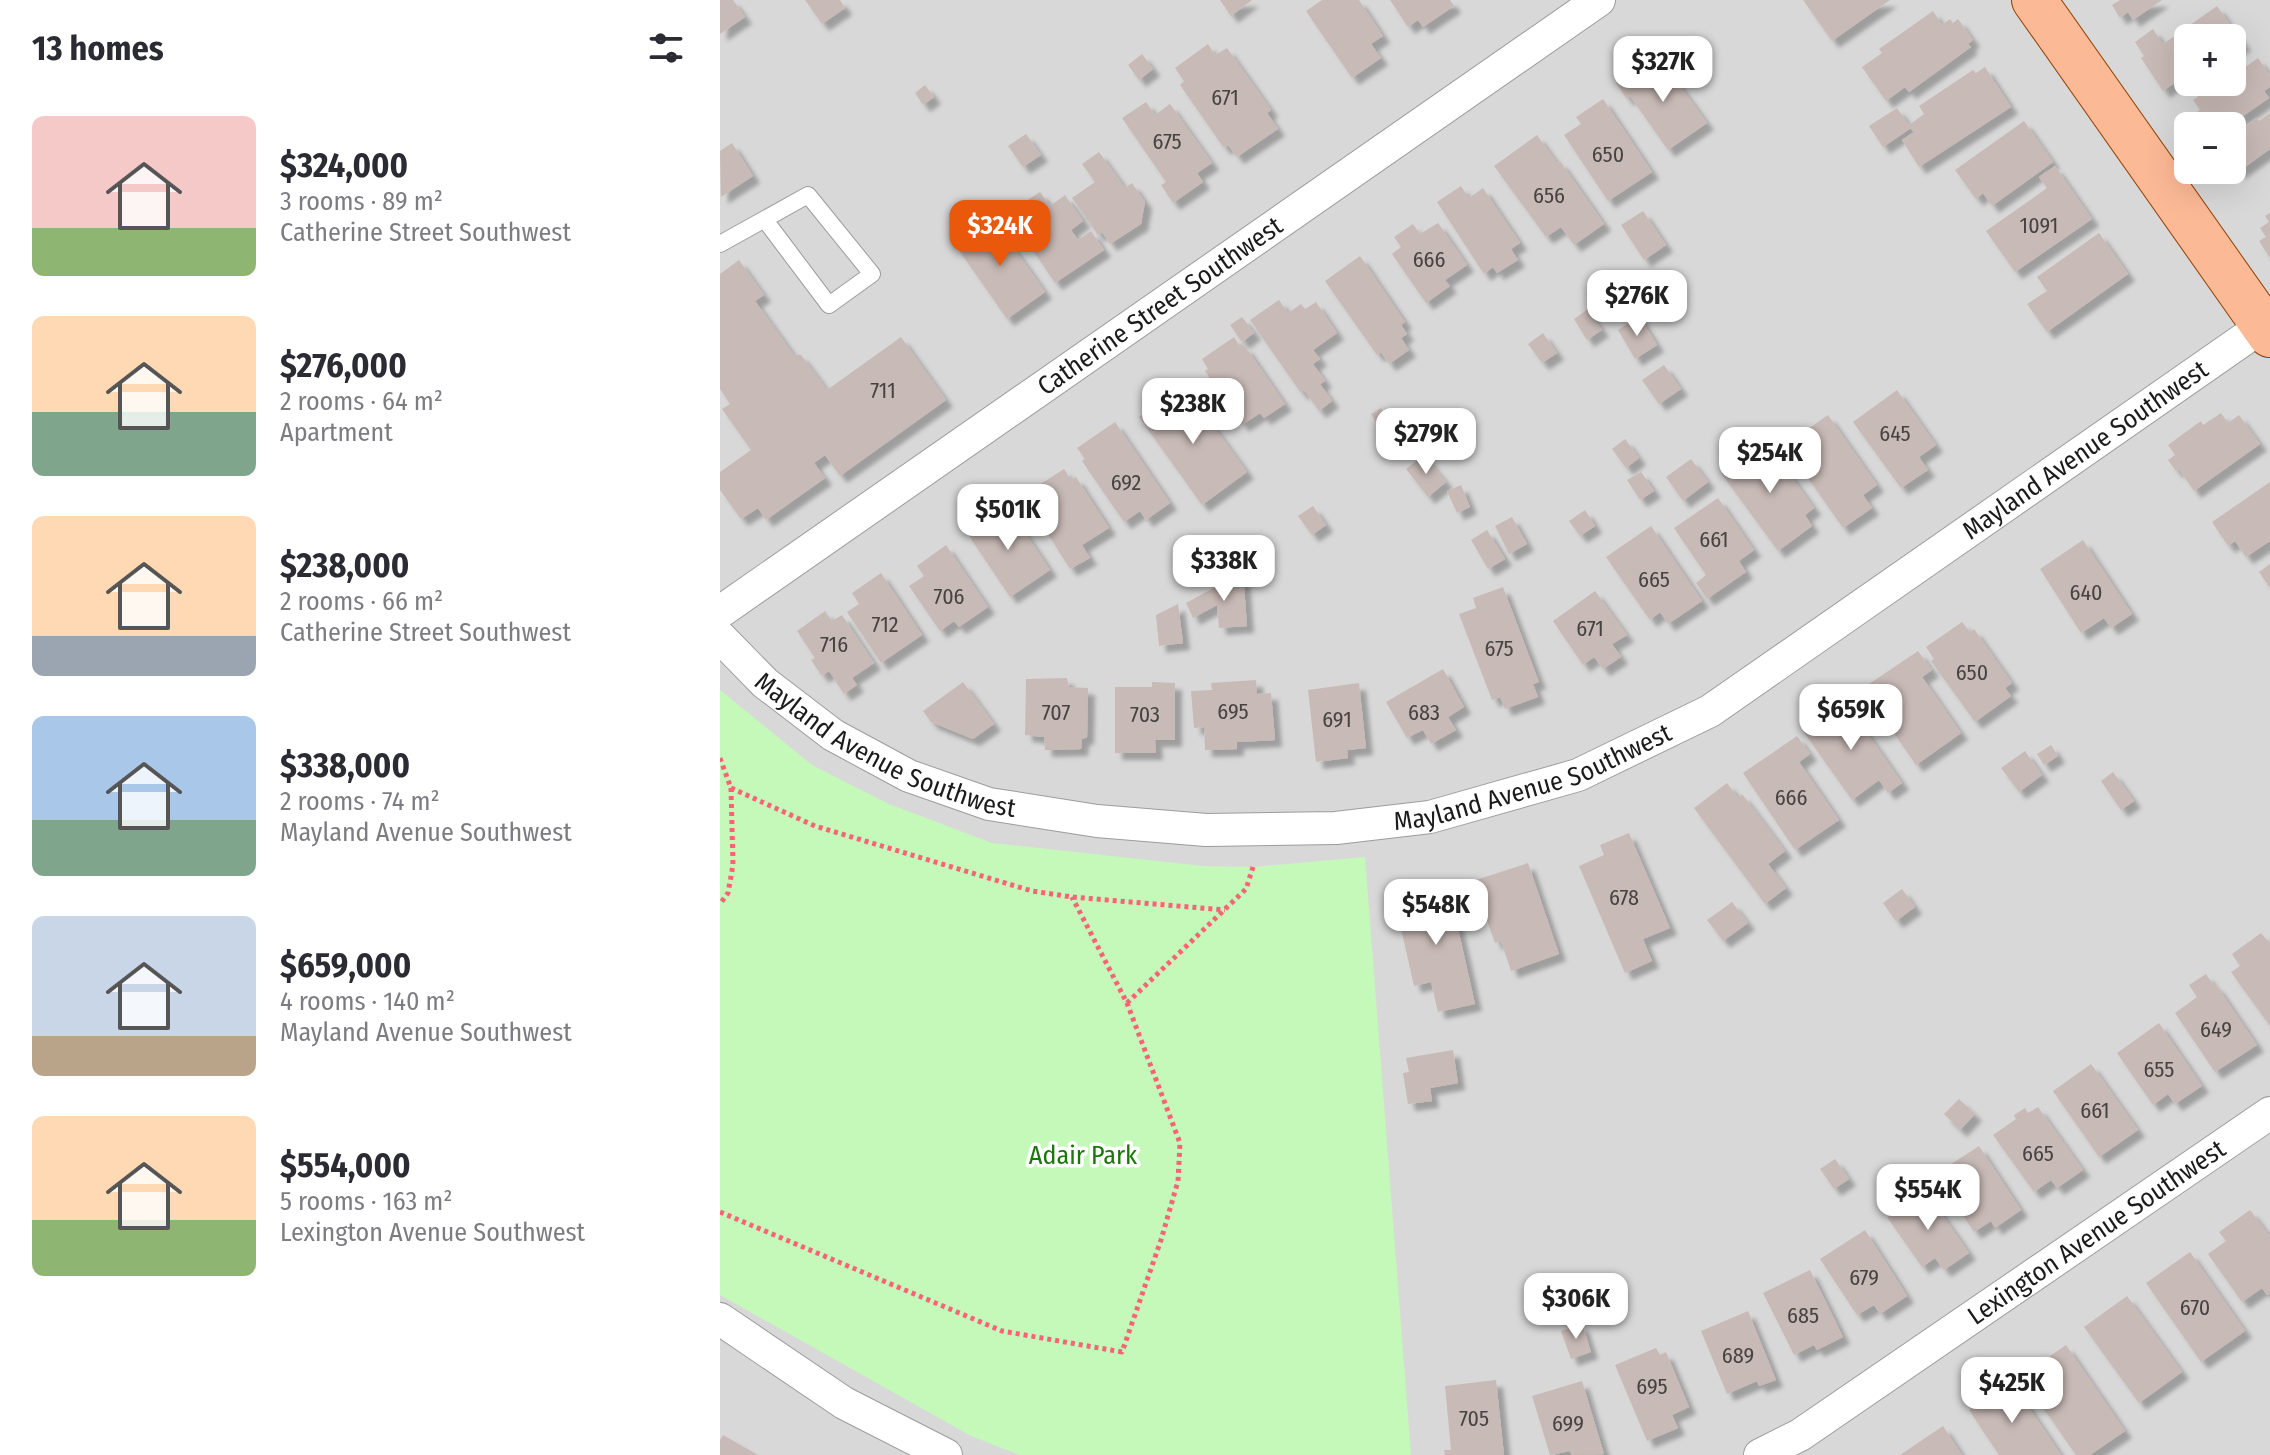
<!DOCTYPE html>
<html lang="en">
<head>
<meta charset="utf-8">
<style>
	:root { --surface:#fff; --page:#f2f2f3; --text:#2b2b33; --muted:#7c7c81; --accent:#ea580c }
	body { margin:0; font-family:"Fira Sans Condensed",sans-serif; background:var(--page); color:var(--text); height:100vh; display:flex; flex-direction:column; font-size:30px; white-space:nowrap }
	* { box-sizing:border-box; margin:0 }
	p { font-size:26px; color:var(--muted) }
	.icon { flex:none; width:44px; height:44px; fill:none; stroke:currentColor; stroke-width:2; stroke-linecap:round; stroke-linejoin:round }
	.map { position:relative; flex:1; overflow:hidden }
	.panel { display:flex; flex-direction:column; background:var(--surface); width:720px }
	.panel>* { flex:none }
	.buttons { position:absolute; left:1454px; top:24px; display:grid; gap:16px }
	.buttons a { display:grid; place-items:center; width:72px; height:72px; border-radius:12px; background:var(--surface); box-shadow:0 8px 32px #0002; font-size:40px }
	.price { position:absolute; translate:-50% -68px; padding:0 18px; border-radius:16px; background:#fff; color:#222; font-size:26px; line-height:52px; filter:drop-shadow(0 2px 4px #0008) }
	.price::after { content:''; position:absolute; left:50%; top:48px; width:24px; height:18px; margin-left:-12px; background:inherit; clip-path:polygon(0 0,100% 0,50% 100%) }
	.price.on { background:var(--accent); color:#fff }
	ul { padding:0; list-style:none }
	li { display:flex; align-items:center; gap:24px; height:200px; padding:0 32px }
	li span { display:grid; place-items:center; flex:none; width:224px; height:160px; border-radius:12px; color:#555 }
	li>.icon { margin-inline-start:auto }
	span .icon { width:96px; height:96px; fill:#fffc; stroke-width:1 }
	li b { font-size:34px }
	h2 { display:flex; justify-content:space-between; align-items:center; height:96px; padding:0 32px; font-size:34px }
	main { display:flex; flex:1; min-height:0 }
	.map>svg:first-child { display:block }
</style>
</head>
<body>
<main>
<section class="panel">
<h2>13 homes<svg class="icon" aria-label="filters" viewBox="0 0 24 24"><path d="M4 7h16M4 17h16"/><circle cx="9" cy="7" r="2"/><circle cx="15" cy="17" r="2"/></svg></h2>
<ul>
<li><span style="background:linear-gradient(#f6c9c9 70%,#8fb573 0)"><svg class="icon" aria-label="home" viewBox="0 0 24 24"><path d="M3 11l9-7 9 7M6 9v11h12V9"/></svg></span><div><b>$324,000</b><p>3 rooms · 89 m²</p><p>Catherine Street Southwest</p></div></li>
<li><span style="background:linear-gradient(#ffd9b3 60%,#7fa58c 0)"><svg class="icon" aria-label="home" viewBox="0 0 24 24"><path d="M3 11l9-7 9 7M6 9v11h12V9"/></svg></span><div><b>$276,000</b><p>2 rooms · 64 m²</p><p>Apartment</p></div></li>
<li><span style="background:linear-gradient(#ffd9b3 75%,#9aa5b1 0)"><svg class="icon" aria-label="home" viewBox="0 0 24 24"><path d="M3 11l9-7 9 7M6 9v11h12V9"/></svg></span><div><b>$238,000</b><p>2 rooms · 66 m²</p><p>Catherine Street Southwest</p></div></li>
<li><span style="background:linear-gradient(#a9c7e8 65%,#7fa58c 0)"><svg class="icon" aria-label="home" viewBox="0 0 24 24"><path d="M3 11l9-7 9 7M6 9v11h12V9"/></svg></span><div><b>$338,000</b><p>2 rooms · 74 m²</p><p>Mayland Avenue Southwest</p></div></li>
<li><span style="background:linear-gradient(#c9d6e8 75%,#b9a48a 0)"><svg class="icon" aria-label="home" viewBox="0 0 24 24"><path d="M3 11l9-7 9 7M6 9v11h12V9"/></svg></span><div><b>$659,000</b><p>4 rooms · 140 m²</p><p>Mayland Avenue Southwest</p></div></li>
<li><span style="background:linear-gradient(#ffd9b3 65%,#8fb573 0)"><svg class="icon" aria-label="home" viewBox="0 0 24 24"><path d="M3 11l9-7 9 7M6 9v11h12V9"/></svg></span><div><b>$554,000</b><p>5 rooms · 163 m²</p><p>Lexington Avenue Southwest</p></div></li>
</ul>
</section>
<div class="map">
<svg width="1550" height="1455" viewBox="0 0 1550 1455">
	<defs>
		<filter id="shadow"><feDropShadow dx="7" dy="7" stdDeviation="2" flood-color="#0004"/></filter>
	</defs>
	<rect width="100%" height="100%" fill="#ede5e0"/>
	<path fill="#d9d8d8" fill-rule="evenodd" d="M 0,0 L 1550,0 L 1550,1455 L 0,1455 ZM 1468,38 L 1512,38 L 1512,82 L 1468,82 ZM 1468,126 L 1512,126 L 1512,170 L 1468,170 Z"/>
	<polygon fill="#c4f9ba" points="0,690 92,765 169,804 272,843 483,866 533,867 645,857 691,1455 300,1455 251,1436 0,1295"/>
	<g fill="#c8bab6" filter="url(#shadow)">
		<polygon points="0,0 13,0 25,17 0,34"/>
		<polygon points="85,0 120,0 125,8 102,24"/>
		<polygon points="500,0 532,0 511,16"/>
		<polygon points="602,0 639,0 663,36 651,44 661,58 632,78 586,11"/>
		<polygon points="670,0 730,0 734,6 703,27 698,20 688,27"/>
		<polygon points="1083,0 1170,0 1112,41"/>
		<polygon points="1400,0 1442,0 1413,20 1408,12 1400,18 1392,5"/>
		<polygon points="1497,6 1524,44 1512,52 1512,38 1468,38 1468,83 1462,87 1457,81 1443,91 1421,58 1424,56 1415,42 1433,29 1443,44"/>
		<polygon points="1213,11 1222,25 1230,19 1233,23 1238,19 1253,40 1248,44 1251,47 1189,92 1185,87 1166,101 1142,67 1162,53 1159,49"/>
		<polygon points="488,44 495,55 507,48 551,110 547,113 558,129 517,157 508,145 504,148 460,85 464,81 455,68"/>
		<polygon points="422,54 433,69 419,80 408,65"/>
		<polygon points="1538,58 1550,75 1550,87 1544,91 1549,98 1509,126 1493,126 1491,122 1486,126 1477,126 1470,117 1480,110 1473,100 1497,82 1512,82 1512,71 1524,62 1527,66"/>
		<polygon points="924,63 931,74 945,65 987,123 948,150 910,96 907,99 896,83"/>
		<polygon points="1265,67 1291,107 1199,167 1182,140 1194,132 1191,128 1163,147 1149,126 1177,108 1189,125 1204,114 1199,106 1253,70 1256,73"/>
		<polygon points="205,85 214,97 203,105 195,93"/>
		<polygon points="883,99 932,172 888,201 844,135 861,124 856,117"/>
		<polygon points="426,102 435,115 450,104 492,163 477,173 483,182 453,203 441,185 446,182 402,118"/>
		<polygon points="1550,113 1550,149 1518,172 1512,164 1512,136 1537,118 1539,121"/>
		<polygon points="1304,121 1333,162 1272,206 1263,193 1256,199 1235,170"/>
		<polygon points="306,134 321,155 303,167 288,146"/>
		<polygon points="817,135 837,163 840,161 884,224 854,245 841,227 826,237 774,166"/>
		<polygon points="12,143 33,176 1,197 0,151"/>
		<polygon points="379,152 405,188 412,183 425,202 421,224 390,244 382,232 378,235 352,198 375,182 362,164"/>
		<polygon points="1335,166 1372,219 1295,272 1266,231 1327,188 1319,177"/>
		<polygon points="741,186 749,198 763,188 800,243 791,249 798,260 777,273 773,267 764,274 717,202"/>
		<polygon points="320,192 330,206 345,195 363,221 351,230 358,240 371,231 384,250 335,283 288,213"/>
		<polygon points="923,211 946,245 924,260 901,225"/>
		<polygon points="1550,213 1550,258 1539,241 1546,237 1540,228 1549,222 1545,216"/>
		<polygon points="272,217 325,292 287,319 234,243"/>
		<polygon points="718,223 747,265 725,280 730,286 706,303 672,254 681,247 674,237 693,224 700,234"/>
		<polygon points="1379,233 1408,274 1327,332 1307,304 1327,291 1317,277"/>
		<polygon points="640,256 685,322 681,325 687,334 681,338 689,350 669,364 661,352 657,355 605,281"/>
		<polygon points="19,260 44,295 35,301 73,354 81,355 107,390 181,337 226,400 120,476 105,455 94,463 105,478 46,520 38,508 21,519 0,490 0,472 31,450 2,409 10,404 0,389 0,274"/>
		<polygon points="559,300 568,313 581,304 585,309 596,302 617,333 593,350 600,359 593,364 605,381 600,384 612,401 599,411 584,390 581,393 530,320"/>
		<polygon points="868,309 882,330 867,340 854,319"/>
		<polygon points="919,316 937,345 915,359 898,330"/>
		<polygon points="522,317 534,333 522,342 510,325"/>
		<polygon points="823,333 837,353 822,363 808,344"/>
		<polygon points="514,337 521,348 525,346 565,404 544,418 540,413 522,425 485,371 488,369 482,359"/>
		<polygon points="944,365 961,389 939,404 922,380"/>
		<polygon points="466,388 527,472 482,505 419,417 442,400 444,404"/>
		<polygon points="1177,390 1216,445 1199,457 1208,470 1181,488 1133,422"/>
		<polygon points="661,408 672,427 662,433 651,414"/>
		<polygon points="1501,413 1508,423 1519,415 1540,444 1474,491 1459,469 1456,471 1448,460 1455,455 1448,445 1481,421 1483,425"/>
		<polygon points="1108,415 1157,485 1143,495 1152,508 1123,528 1065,445"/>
		<polygon points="395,422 450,503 426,520 420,511 404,522 362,461 365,459 357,448"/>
		<polygon points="905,439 919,458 906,468 892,449"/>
		<polygon points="1046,441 1094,508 1085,515 1092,526 1058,551 1001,473"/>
		<polygon points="704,455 726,482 708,497 686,469"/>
		<polygon points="971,459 988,482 963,501 946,477"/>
		<polygon points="344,469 351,480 356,477 389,528 362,545 370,558 350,569 309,504 325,494 319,485"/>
		<polygon points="921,472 934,491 920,500 907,480"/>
		<polygon points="1550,482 1550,541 1526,557 1515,541 1508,546 1492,522"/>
		<polygon points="741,485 750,507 737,513 727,491"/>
		<polygon points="998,498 1034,550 1019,561 1026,572 987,599 976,583 986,575 954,528"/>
		<polygon points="287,506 330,570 290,597 247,533"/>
		<polygon points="593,506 606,525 592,535 578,516"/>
		<polygon points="865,510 875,526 860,536 849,521"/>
		<polygon points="792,517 807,544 789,554 775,526"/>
		<polygon points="931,526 982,601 948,624 940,612 930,620 886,557"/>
		<polygon points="767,530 785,559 768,569 751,540"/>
		<polygon points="1363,540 1412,614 1391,628 1384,618 1361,633 1320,569"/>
		<polygon points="226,545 268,607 239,627 234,621 220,631 189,586 204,576 197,566"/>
		<polygon points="1550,564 1550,588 1539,572"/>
		<polygon points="523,572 527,626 499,628 497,605 473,618 466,603"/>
		<polygon points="161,573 202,635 161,663 127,612 139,604 132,593"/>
		<polygon points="783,587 819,682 813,684 818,697 785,709 780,697 772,700 739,614 756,608 753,598"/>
		<polygon points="875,591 907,635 892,644 901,657 883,669 874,657 863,665 833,621"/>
		<polygon points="458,604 463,643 439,646 436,615"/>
		<polygon points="105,611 112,621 122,615 154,663 132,678 137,685 124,694 109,671 102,676 91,660 95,658 77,631"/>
		<polygon points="1242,622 1250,632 1254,629 1292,683 1285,688 1291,696 1255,722 1211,661 1214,659 1206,647"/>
		<polygon points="1198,651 1212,670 1202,677 1241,733 1196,765 1143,688"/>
		<polygon points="723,669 744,707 728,717 736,730 711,744 703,730 687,738 666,702"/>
		<polygon points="347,678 349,687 368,688 367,737 362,739 361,749 325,750 324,737 305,735 306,679"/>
		<polygon points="536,680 537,694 551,693 555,740 517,742 517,749 485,750 484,727 474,728 471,691 492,690 491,683"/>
		<polygon points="243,682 274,724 253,739 211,722 203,711"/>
		<polygon points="432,682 455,683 455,740 435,740 436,753 395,753 395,687 432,687"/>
		<polygon points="639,683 646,748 627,750 628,758 596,762 588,690"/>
		<polygon points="1125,701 1182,783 1168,793 1159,780 1132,800 1083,731"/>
		<polygon points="1077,736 1090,754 1079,762 1119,820 1075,850 1023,773"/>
		<polygon points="1331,745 1338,756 1324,765 1317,754"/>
		<polygon points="1305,751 1322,775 1299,792 1281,768"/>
		<polygon points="1393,772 1414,801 1401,810 1381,781"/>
		<polygon points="1007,783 1018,798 1022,794 1065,851 1048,864 1066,888 1045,904 974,808"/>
		<polygon points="909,833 950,928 923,939 932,961 905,973 859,866 884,855 880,845"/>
		<polygon points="808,863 839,954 791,971 781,941 775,943 753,881"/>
		<polygon points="728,884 755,1004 718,1012 711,982 694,986 677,911 690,909 686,894"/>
		<polygon points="1182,889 1195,907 1176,921 1163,903"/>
		<polygon points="1012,902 1028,923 1003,941 987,920"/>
		<polygon points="1541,933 1550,944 1550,1026 1511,972 1520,966 1512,954"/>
		<polygon points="1486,974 1494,986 1496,985 1537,1045 1495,1072 1455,1013 1477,997 1469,985"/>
		<polygon points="1439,1023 1482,1086 1455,1104 1448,1094 1433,1105 1397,1053"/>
		<polygon points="733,1050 738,1083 710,1088 712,1101 688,1104 683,1073 689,1072 686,1058"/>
		<polygon points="1371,1064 1418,1130 1379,1157 1333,1091"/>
		<polygon points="1239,1099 1255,1114 1240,1130 1224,1114"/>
		<polygon points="1318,1107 1363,1170 1337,1188 1331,1180 1314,1192 1273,1135 1296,1119 1294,1115 1305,1108 1308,1113"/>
		<polygon points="1259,1146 1301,1210 1275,1228 1271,1221 1254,1232 1216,1174"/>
		<polygon points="1115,1159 1129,1179 1114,1189 1100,1169"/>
		<polygon points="1205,1190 1249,1253 1224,1270 1215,1258 1202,1267 1167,1217"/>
		<polygon points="1530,1210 1550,1237 1550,1293 1547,1295 1542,1288 1522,1302 1488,1254 1506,1241 1499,1232"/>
		<polygon points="1145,1230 1187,1296 1160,1314 1154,1305 1137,1315 1100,1259"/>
		<polygon points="1470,1252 1525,1331 1481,1362 1426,1283"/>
		<polygon points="1090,1270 1123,1337 1097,1350 1094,1345 1074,1355 1043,1293"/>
		<polygon points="1407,1296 1462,1372 1419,1403 1364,1327"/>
		<polygon points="1028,1311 1056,1380 1039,1386 1037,1381 1007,1394 981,1331"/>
		<polygon points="862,1324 871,1352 851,1359 841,1331"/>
		<polygon points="1346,1345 1405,1431 1370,1455 1356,1455 1301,1376"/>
		<polygon points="936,1348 940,1355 946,1352 969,1407 952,1415 958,1428 927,1441 895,1365"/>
		<polygon points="776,1380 784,1455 725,1455 724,1450 731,1450 725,1386"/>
		<polygon points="862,1381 884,1454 852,1455 850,1451 830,1455 812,1396"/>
		<polygon points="1291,1381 1341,1455 1279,1455 1249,1410"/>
		<polygon points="1223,1426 1242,1455 1180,1455"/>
		<polygon points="3,1435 38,1455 0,1455 0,1440"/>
	</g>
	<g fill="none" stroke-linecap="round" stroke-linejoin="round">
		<defs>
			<polyline id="service" points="0,244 88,195 152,274 109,305 45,220"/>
			<g id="minor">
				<path id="s1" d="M 0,612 L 879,0"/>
				<path id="s2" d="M 0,637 L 45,683 L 113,735 L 189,776 L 269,804 L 377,821 L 486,830 L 616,828 L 710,817 L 858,775 L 990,711 L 1550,321"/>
				<polyline points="0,1319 124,1403 226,1455"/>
				<path id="s3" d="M 1040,1455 L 1080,1435 L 1550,1113"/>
			</g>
			<polyline id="primary" points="1314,0 1550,335"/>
		</defs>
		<use href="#service" stroke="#9c9c9c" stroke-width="18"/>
		<use href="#minor" stroke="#9c9c9c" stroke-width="34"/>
		<use href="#primary" stroke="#924000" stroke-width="46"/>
		<g stroke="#fa6376" stroke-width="5" stroke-dasharray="4 4" stroke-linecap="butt">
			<polyline points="0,758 11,788 13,865 8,893 0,904"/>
			<polyline points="11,788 95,826 312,891 352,897 505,910"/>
			<polyline points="407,1003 526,889 533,867"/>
			<polyline points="0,1212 282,1331 402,1352 441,1240 458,1181 460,1143 407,1003 352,897"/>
		</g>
		<use href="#service" stroke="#fff" stroke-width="16"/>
		<use href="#minor" stroke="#fff" stroke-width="32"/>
		<use href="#primary" stroke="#fcb996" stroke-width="44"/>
	</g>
	<g text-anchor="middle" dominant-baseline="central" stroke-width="7" stroke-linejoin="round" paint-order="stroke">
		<g font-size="22" fill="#464342">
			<text x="505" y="97">671</text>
			<text x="447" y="141">675</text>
			<text x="888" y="154">650</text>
			<text x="829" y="195">656</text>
			<text x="1319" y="225">1091</text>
			<text x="709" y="259">666</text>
			<text x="163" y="390">711</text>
			<text x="1175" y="433">645</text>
			<text x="406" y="482">692</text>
			<text x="994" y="539">661</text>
			<text x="934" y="579">665</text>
			<text x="1366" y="592">640</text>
			<text x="229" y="596">706</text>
			<text x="165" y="624">712</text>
			<text x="870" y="628">671</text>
			<text x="114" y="644">716</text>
			<text x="779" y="648">675</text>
			<text x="1252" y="672">650</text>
			<text x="513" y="711">695</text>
			<text x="336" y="712">707</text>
			<text x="704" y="712">683</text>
			<text x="425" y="714">703</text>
			<text x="617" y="719">691</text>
			<text x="1071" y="797">666</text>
			<text x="904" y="897">678</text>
			<text x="1496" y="1029">649</text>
			<text x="1439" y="1069">655</text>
			<text x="1375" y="1110">661</text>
			<text x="1318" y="1153">665</text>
			<text x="1144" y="1277">679</text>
			<text x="1475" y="1307">670</text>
			<text x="1083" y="1315">685</text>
			<text x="1018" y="1355">689</text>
			<text x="932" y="1386">695</text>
			<text x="754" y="1418">705</text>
			<text x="848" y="1423">699</text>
		</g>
		<g font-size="26" fill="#1b1b1b" stroke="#fff">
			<text stroke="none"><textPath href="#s1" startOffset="536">Catherine Street Southwest</textPath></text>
			<text stroke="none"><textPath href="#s2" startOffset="1522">Mayland Avenue Southwest</textPath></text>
			<text stroke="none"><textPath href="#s2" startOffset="202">Mayland Avenue Southwest</textPath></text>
			<text stroke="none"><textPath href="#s2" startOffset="874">Mayland Avenue Southwest</textPath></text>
			<text stroke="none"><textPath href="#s3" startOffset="404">Lexington Avenue Southwest</textPath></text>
		</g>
		<g font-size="26" fill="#1a770a" stroke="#fff">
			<text x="363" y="1155">Adair Park</text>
		</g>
	</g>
</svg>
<div class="buttons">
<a>+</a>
<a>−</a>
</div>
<b class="price" style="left:943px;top:104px">$327K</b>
<b class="price on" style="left:280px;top:268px">$324K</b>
<b class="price" style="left:917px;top:338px">$276K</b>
<b class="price" style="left:473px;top:446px">$238K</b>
<b class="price" style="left:706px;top:476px">$279K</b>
<b class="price" style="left:1050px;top:495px">$254K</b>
<b class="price" style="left:288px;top:552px">$501K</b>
<b class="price" style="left:504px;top:603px">$338K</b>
<b class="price" style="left:1131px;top:752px">$659K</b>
<b class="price" style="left:716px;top:947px">$548K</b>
<b class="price" style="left:1208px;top:1232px">$554K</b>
<b class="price" style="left:856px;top:1341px">$306K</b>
<b class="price" style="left:1292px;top:1425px">$425K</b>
</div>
</main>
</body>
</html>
